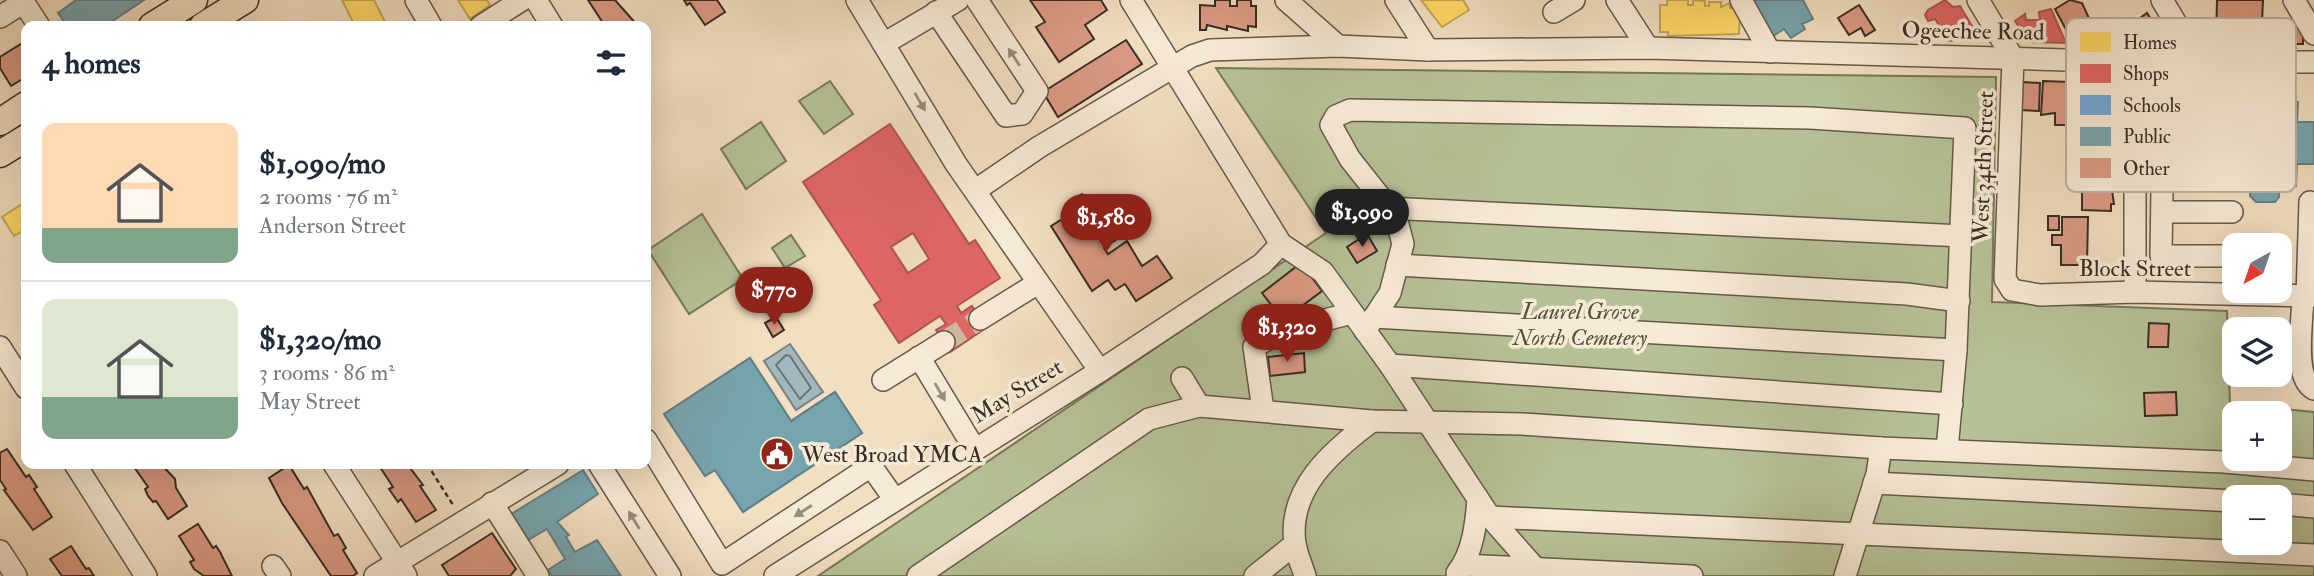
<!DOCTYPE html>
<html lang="en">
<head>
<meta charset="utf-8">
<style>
	:root { --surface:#fff; --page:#f2f2f3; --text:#1f2937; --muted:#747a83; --line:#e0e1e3; --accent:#8f2418 }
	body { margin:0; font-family:"IM FELL Double Pica",serif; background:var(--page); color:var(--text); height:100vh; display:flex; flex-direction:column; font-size:26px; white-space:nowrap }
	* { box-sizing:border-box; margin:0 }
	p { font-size:23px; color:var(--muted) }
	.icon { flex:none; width:38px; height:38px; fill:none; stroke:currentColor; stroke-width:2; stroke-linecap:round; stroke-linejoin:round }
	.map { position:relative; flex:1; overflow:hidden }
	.drawer { position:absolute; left:21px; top:21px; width:630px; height:448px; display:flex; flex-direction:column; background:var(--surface); border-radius:14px; box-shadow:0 7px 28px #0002 }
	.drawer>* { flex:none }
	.needle { width:46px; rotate:220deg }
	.fabs { position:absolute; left:2222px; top:233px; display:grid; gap:14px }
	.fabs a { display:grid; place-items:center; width:70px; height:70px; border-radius:14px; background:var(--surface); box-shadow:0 7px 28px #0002; font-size:35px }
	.price { position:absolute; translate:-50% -60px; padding:0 16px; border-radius:24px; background:var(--accent); color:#fff; font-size:23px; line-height:46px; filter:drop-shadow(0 2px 4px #0008) }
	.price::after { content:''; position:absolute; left:50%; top:42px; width:21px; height:16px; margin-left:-10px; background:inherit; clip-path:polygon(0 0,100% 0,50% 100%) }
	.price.selected { background:#222; color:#fff }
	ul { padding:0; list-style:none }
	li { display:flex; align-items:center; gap:21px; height:175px; padding:0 21px }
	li+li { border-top:2px solid var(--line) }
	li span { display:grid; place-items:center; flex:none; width:196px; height:140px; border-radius:14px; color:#555 }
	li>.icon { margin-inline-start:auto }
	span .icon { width:84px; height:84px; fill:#fffc; stroke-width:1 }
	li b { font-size:30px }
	h2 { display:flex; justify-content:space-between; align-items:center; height:84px; padding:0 21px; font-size:30px }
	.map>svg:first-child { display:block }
</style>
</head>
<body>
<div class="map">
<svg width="2314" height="576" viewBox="0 0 2314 576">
	<rect width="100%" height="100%" fill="#f2dec0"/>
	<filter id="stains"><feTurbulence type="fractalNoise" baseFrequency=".00286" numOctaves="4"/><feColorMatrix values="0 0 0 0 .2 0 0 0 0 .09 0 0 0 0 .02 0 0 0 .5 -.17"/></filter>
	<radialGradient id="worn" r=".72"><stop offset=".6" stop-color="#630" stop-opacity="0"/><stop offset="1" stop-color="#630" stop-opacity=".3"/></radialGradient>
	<g fill="#b6c296" stroke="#76785d" stroke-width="2" fill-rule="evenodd">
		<path d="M 1216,68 L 1996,77 L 1992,302 L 2227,311 L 2230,404 L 2314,412 L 2314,576 L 818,576 L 1326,233 ZM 2235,413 L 2280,413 L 2280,458 L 2235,458 ZM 2235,497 L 2280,497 L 2280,542 L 2235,542 Z"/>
		<polygon points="830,81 853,114 824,134 799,101"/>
		<polygon points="761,122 786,161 746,189 721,149"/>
		<polygon points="702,214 743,279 689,314 648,250"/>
		<polygon points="791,235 805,256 785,268 772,248"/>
	</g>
	<polygon fill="#a1b9be" stroke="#778180" stroke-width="2" points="790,344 823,392 796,410 764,361"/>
	<g fill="#ffd966" stroke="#c3a552" stroke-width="2">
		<polygon points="342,0 374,0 387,26 355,26"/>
		<polygon points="458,0 487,0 490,5 470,19"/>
		<polygon points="1421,0 1463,0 1469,10 1442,27"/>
		<polygon points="1667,0 1688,0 1688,5 1693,5 1693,0 1705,1 1705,6 1709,6 1709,2 1721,2 1721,7 1730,3 1730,8 1736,8 1740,14 1739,34 1668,36 1668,32 1660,32 1660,5 1667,5"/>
		<polygon points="26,197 26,229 14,236 2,217 25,202 23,199"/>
	</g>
	<g fill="#e06666" stroke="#ad5552" stroke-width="2" fill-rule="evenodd">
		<polygon points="1945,0 1953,7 1960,6 1978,36 1949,41 1935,19 1928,21 1925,15 1928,10"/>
		<polygon points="2051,9 2066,43 2029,42 2015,21 2025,14 2026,20 2040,20 2039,12"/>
		<path d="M 890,124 L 969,244 L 975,240 L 1000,278 L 957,306 L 961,313 L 972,306 L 986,328 L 950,352 L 936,330 L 946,324 L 940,316 L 899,343 L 874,305 L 881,300 L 803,182 ZM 913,233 L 929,259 L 908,273 L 891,247 Z"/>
	</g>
	<polygon fill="#6fa8dc" stroke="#5e83a5" stroke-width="2" points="750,358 791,421 835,392 862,433 743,512 715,470 705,476 664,414"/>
	<g fill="#76a5af" stroke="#638185" stroke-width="2">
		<polygon points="76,0 144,0 105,26 67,26 58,13"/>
		<polygon points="1747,0 1803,0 1813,19 1802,24 1805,29 1791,38 1784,29 1770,38"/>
		<polygon points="2230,101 2298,102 2297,122 2314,122 2314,164 2297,164 2296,186 2279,188 2279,197 2275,202 2256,202 2250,196 2250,188 2234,188 2234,181 2233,190 2180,189 2175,180 2181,167 2199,168 2199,150 2184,148 2174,140 2185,130 2201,133 2200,120 2230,120"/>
		<polygon points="750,358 791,421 835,392 862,433 743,512 715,470 705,476 664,414"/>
		<polygon points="583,470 598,494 557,522 569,535 566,537 575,552 597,540 621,576 552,576 548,570 565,559 547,529 525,542 508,516"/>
	</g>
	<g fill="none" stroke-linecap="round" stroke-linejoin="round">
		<polygon stroke="#6c7371" stroke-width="2" points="786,355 790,356 811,388 800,399 776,365"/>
	</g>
	<g fill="#db9983" stroke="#372d24" stroke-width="2">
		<polygon points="588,0 615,0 638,26 605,26"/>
		<polygon points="684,0 717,0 725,12 705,25 690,3 687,5"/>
		<polygon points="1030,0 1101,0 1107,10 1085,25 1094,39 1059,62 1036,27 1045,22"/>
		<polygon points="1215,0 1230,0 1230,6 1237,6 1237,0 1251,0 1251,6 1256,6 1256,27 1248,26 1248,31 1227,26 1227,30 1207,25 1206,30 1200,30 1200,5 1215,6"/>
		<polygon points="2070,0 2082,3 2094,29 2071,39 2055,9"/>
		<polygon points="2217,0 2263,0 2261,44 2216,42"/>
		<polygon points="1859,5 1875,30 1865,36 1861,28 1849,35 1838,18"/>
		<polygon points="2147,13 2163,38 2153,45 2139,24 2142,22 2140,18"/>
		<polygon points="2264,24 2303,25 2303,44 2295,44 2296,48 2278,48 2278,44 2264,43"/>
		<polygon points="1126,40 1142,64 1058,117 1043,92"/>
		<polygon points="24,42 26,77 11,86 0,68 0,57"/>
		<polygon points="2043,81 2070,82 2069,125 2055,125 2055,113 2041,115"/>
		<polygon points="2022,82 2040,83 2039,111 2020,110"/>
		<polygon points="2082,189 2112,190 2114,204 2111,204 2111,211 2082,210"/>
		<polygon points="1082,194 1097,217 1089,222 1095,231 1107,224 1117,239 1104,248 1108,254 1127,241 1142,266 1157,256 1172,278 1136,301 1125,284 1115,290 1108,280 1092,291 1051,226 1072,213 1066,204"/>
		<rect x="2048" y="216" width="11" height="14"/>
		<polygon points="2062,217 2088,217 2087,265 2061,265 2061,245 2052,245 2052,235 2062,235"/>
		<polygon points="1367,234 1377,251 1357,263 1347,247"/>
		<polygon points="1301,263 1322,291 1283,320 1262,293"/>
		<polygon points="776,317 784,330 773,337 765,323"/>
		<polygon points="2149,323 2169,324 2168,347 2148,347"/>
		<polygon points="1304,353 1305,372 1270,376 1268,357"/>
		<polygon points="2176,392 2177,415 2145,416 2144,393"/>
		<polygon points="7,449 26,477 29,475 37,487 34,489 52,517 33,530 4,490 6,489 0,480 0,453"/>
		<polygon points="132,464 161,464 175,479 176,488 187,506 168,519 156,501 153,502 148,496 145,489 148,487"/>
		<polygon points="378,464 407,464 423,485 420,486 436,510 416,522 401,499 398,502 389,489 393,487"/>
		<polygon points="289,465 304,489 307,487 334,536 338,534 346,548 343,550 357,573 353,576 331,576 282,503 269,478"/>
		<polygon points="198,524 213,548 216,546 220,552 232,576 204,576 194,569 190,562 194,560 179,536"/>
		<polygon points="492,533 516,569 510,576 449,576 442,565"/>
		<polygon points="71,546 86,569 89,568 94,576 62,576 50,559"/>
	</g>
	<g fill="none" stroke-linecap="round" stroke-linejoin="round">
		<polyline stroke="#cdbba1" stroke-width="21" stroke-dasharray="21 10" stroke-linecap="butt" points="944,342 980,319"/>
		<defs>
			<g id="minor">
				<polyline points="22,0 39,26"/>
				<polyline points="416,0 431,26"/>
				<polyline points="536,0 552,26"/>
				<polyline points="857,0 956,164 1100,371"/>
				<polyline points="1131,0 1281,244 1323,272 1390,365 1490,517 1542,576"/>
				<polyline points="1286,0 1338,46"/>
				<polyline points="1396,0 1428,50"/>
				<polyline points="1617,0 1648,48"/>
				<polyline points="1741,0 1770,52"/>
				<polyline points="1978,0 2013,58 2005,279 2012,290 2040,295 2135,292 2314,296"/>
				<polyline points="2162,0 2198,60"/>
				<polyline points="2294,0 2314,34"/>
				<polyline points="936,12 1006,116 1022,114 1037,91 977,0"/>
				<polyline points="1554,12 1574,0"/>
				<polyline points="0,17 24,2"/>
				<polyline points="481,26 522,0"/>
				<polyline points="885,43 958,0"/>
				<polyline points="2135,107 2163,125 2161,256 2226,256"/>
				<polyline points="976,190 1039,147 1192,56 1210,50 1338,46 1428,50 1648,48 2135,62 2314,62"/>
				<polyline points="1388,208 1962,236"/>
				<polyline points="2162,212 2232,212"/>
				<polyline points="1397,265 1907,294 1959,301"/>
				<polyline points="2135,292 2135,62"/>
				<path d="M 2303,295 C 2303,319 2292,378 2314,389"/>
				<polyline points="2307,296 2310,202"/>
				<polyline points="1374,317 1956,350"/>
				<polyline points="980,319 1038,283"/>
				<polyline points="1365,331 1390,293 1403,244 1396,217 1350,159 1331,125 1336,116 1350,110 1810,118 1965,128 1956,350 1947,450"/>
				<polyline points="0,347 26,388"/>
				<polyline points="919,357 974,448"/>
				<polyline points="1390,365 1952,404"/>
				<polyline points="1182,378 1199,406"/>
				<polyline points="883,380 944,342"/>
				<polyline points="1263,410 1254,347 1282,331 1352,313"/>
				<polyline points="646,440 722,564 871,466 895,500"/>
				<polyline points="75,464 146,576"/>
				<polyline points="334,464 406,576"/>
				<polyline points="599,464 670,576"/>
				<polyline points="1874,483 2235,501"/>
				<polyline points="492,503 538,576"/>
				<polyline points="2280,504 2314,507"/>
				<polyline points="1490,517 2314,555"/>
				<polyline points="0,551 16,576"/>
				<polyline points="1463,565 1692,576"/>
				<polyline points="273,566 280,576"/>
				<path d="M 1457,573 C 1473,553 1476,524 1478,499"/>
				<polyline points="375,576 558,464"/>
				<polyline points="775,576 1100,371 1262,264 1281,244"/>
				<polyline points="918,576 1149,419 1199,406 1372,421 1522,424 1881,448 2224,462 2314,470"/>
				<polyline points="1255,576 1295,544"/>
				<path d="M 1305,576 C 1302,566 1297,555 1295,544 C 1287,489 1332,451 1372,421"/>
				<polyline points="1845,576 1877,474 1881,448"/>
			</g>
			<g id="major">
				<polyline points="152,26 194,0"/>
				<polyline points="203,26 245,0"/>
				<polyline points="0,122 26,105"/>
				<polyline points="0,154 26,138"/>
			</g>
		</defs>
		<use href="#minor" stroke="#66594b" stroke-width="24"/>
		<use href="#major" stroke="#372d24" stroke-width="29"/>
		<polyline stroke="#372d24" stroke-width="2.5" stroke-dasharray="5 3.5" stroke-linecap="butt" points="427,464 453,505"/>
		<use href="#minor" stroke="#f7ead6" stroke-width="21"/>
		<use href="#major" stroke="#f2dec0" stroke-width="26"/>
	</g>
	<defs><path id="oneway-solid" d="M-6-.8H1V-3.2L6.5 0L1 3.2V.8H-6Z" transform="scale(1.75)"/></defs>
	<g fill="#978c7d">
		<use href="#oneway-solid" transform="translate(1014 57) rotate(-123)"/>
		<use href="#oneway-solid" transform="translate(920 102) rotate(60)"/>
		<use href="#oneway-solid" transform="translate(940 392) rotate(60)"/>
		<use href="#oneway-solid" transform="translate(803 511) rotate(147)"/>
		<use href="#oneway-solid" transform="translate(634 520) rotate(-122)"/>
	</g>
	<defs>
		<symbol id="civic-disc" viewBox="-11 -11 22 22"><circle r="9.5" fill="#8f2418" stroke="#f7ead6"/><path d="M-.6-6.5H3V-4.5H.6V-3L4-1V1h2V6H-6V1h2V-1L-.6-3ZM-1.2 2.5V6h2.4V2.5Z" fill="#fff"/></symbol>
	</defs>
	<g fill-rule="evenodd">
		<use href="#civic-disc" x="758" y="435" width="38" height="38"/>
	</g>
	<g text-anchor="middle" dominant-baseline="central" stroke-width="7" stroke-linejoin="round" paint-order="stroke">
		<g font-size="23" fill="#372d24" stroke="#f7ead6">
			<text transform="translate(1973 31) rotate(1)">Ogeechee Road</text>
			<text transform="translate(1983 167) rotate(-88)">West 34th Street</text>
			<text x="2135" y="268">Block Street</text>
			<text transform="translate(1017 391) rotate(-31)">May Street</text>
		</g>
		<g font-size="23" font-style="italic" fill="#575240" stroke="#f7ead6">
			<text x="1580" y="311">Laurel Grove<tspan x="1580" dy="26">North Cemetery</tspan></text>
		</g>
		<g font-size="23" fill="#372d24" stroke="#f7ead6" text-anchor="start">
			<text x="802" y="454">West Broad YMCA</text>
		</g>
	</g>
	<rect x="2066" y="18" width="230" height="174" rx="10" fill="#f7ead6" stroke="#bdb1a1" stroke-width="2"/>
	<rect x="2080" y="32" width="31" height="20" fill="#ffd966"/>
	<rect x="2080" y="64" width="31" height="19" fill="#e06666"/>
	<rect x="2080" y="95" width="31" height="20" fill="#6fa8dc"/>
	<rect x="2080" y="127" width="31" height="19" fill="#76a5af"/>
	<rect x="2080" y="158" width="31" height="20" fill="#db9983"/>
	<g font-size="19" fill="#372d24">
		<text x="2123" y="49">Homes</text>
		<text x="2123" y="80">Shops</text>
		<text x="2123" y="112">Schools</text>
		<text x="2123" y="143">Public</text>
		<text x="2123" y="175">Other</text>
	</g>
	<rect width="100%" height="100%" filter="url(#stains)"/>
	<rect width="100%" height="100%" fill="url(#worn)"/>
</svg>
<div class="fabs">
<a><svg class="needle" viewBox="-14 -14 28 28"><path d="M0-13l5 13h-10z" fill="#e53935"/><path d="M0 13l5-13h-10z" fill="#747a83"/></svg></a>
<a><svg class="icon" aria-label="layers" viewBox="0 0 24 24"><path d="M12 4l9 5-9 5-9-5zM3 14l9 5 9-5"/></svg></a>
<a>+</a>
<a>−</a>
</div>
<b class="price selected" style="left:1362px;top:249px">$1,090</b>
<b class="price" style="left:1106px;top:254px">$1,580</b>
<b class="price" style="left:774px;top:327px">$770</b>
<b class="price" style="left:1287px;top:364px">$1,320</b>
<section class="drawer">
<h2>4 homes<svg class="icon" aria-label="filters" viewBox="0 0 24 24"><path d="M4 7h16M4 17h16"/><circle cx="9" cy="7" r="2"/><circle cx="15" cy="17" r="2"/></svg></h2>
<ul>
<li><span style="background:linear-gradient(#ffd9b3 75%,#7fa58c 0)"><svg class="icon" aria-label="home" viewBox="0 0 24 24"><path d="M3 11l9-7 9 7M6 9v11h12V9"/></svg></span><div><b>$1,090/mo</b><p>2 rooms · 76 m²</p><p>Anderson Street</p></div></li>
<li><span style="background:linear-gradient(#dfe7d0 70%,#7fa58c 0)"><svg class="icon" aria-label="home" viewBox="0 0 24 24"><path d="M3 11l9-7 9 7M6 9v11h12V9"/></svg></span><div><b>$1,320/mo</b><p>3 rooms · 86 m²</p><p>May Street</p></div></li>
</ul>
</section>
</div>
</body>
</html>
